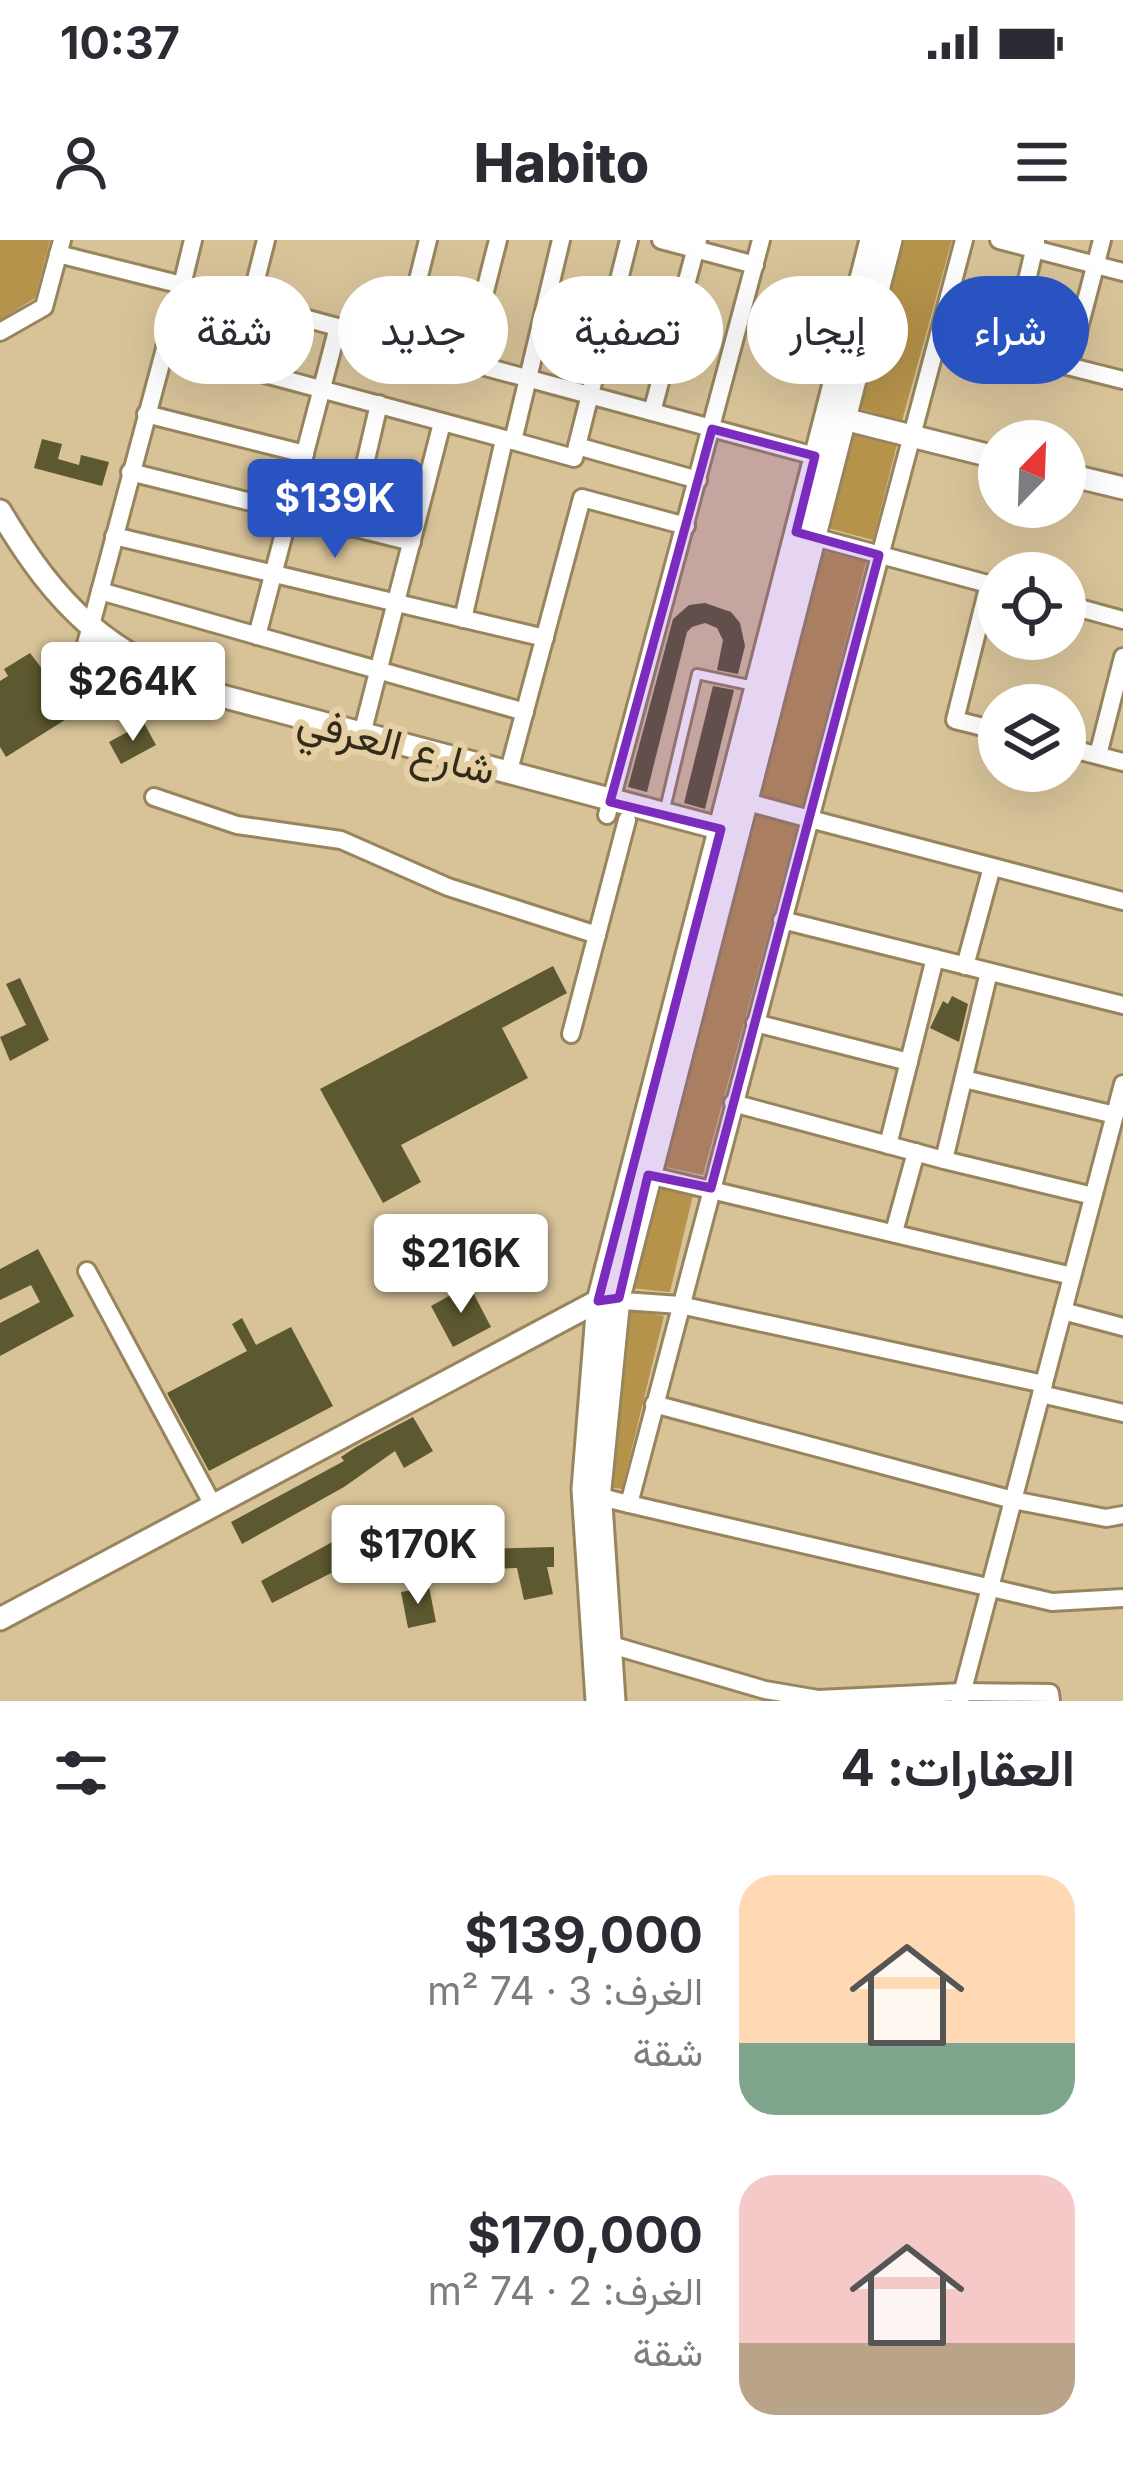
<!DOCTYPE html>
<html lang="ar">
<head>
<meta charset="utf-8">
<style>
	:root { --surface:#fff; --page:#f2f2f3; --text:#2b2b33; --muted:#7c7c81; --accent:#2853c1 }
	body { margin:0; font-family:Inter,Vazirmatn,sans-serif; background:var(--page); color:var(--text); direction:rtl; height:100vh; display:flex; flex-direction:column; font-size:45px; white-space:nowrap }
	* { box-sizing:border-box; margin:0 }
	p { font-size:39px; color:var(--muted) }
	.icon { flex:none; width:66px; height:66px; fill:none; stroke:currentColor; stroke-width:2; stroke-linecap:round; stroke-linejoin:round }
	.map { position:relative; height:1461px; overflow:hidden; direction:ltr }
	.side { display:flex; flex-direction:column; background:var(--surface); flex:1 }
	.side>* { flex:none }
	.hud { position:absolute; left:36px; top:36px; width:1053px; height:108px; direction:rtl; display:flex; gap:24px }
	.needle { width:78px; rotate:23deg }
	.tools { position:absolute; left:978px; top:180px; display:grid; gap:24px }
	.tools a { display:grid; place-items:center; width:108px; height:108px; border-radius:50%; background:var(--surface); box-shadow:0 12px 48px #0002; font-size:60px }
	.price { position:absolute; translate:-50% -102px; padding:0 27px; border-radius:12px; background:#fff; color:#222; font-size:39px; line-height:78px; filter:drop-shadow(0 3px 6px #0008) }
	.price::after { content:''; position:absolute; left:50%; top:72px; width:36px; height:27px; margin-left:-18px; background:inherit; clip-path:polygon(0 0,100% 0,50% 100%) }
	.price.current { background:var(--accent); color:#fff }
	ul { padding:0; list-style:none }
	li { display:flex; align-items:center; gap:36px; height:300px; padding:0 48px }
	li span { display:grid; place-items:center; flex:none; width:336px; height:240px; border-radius:36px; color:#555 }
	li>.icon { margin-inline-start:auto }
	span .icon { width:144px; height:144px; fill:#fffc; stroke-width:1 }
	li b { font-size:51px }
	h2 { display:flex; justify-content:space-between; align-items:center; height:144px; padding:0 48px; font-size:51px }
	.tag { padding:0 42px; border-radius:54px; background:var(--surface); box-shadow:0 12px 48px #0002; font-size:42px; line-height:108px }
	.tag.current { background:var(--accent); color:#fff }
	.status { display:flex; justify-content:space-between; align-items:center; height:84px; padding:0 60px; background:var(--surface); direction:ltr }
	.status svg { height:33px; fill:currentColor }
	header { display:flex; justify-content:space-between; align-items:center; height:156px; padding:0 48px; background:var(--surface); font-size:54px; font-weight:800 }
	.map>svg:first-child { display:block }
</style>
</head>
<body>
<div class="status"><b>10:37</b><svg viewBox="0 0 49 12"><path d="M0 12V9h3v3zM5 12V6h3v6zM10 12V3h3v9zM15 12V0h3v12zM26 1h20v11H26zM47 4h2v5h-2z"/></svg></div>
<header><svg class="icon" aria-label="menu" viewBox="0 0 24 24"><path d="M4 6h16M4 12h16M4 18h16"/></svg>Habito<svg class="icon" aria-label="person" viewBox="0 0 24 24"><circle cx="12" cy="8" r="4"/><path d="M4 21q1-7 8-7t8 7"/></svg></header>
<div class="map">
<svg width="1123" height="1461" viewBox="0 0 1123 1461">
	<rect width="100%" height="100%" fill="#d8c399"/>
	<g fill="#b6934a">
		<polygon points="0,0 50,0 35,58 0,80"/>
		<polygon points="903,0 952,0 902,181 858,168"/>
		<polygon points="853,192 897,204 873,300 828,288"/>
		<polygon points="819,310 866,322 803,566 759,555"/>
		<polygon points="753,574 797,586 703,935 661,926"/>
		<polygon points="657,948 693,955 670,1052 630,1048"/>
		<polygon points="628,1070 664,1076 622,1249 609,1247"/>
	</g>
	<g fill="#5c582f">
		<polygon points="42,199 62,204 58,219 79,225 81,215 109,222 102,246 34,228"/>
		<polygon points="705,363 731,372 740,383 745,406 738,434 717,430 723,400 717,388 705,383 692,387 687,392 647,552 628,547 673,379 689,365"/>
		<polygon points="30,413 46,434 43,436 56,458 60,456 67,469 63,471 68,478 6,517 0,507 0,441 8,436 4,429"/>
		<polygon points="713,446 734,450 705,569 684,563"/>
		<polygon points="144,483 156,505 121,524 109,502"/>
		<polygon points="553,726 567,753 502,788 528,838 401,905 421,942 383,963 320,849"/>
		<polygon points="20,738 49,800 10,821 0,797 26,785 6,744"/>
		<polygon points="952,756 968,764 959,802 930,788 943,761 948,764"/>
		<polygon points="38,1009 74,1076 0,1116 0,1083 40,1062 31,1045 0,1060 0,1029"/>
		<polygon points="469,1045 491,1087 453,1107 431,1066"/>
		<polygon points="242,1078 256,1105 291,1087 333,1166 209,1231 167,1153 247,1111 232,1084"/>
		<polygon points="413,1177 433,1211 404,1228 395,1211 344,1247 242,1304 231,1282 344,1221 341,1217 356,1207"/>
		<polygon points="336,1300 349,1324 272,1363 261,1341"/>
		<polygon points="554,1307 554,1327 547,1327 553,1354 524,1360 517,1328 479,1329 479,1309"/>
		<polygon points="429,1347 436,1382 408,1388 401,1352"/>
	</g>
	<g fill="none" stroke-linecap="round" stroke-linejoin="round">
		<defs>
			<polyline id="lane" points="664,573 697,434 754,446"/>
			<g id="street">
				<polyline points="561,0 513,201 574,218 577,206"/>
				<polyline points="629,0 577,206 698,240"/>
				<polyline points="661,0 755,25"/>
				<polyline points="999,0 1123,32"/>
				<polyline points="58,14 182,45 193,0"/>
				<polyline points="250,63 266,0"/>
				<polyline points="0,92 44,67 62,0"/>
				<polyline points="940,94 1123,140"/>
				<polyline points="402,104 428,0"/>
				<polyline points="165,107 513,201"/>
				<polyline points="1010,112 1036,2"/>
				<polyline points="467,122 498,0"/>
				<polyline points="1069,126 1102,0"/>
				<polyline points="652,172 698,0"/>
				<polyline points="146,174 305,214"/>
				<polyline points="130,232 412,302"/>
				<polyline points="350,288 379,164"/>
				<polyline points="803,294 999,347"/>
				<polyline points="114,296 545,398"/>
				<polyline points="989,344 955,480 999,491"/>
				<polyline points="100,351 525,472"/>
				<polyline points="1065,364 1123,380"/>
				<polyline points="463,379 504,200"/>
				<polyline points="257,396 338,87"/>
				<polyline points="86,404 182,45 815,216"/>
				<polyline points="362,494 442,183"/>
				<polyline points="1065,507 1123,522"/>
				<polyline points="1098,515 1123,417"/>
				<polyline points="508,534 582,258 686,286"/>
				<polyline points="154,557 237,585 341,600 448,647 597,695"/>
				<polyline points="747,562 810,579 964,0"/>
				<polyline points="607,575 761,0"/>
				<polyline points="782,680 1123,765"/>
				<polyline points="965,726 992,627"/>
				<polyline points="989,732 944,920 1093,956"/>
				<polyline points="755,783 909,822"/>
				<polyline points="571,794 627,580"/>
				<polyline points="964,839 1115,875"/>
				<polyline points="733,863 944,920"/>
				<polyline points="888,905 935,718"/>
				<polyline points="648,935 1072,1036"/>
				<polyline points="894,992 916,912"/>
				<polyline points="87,1031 213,1265"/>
				<polyline points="609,1060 680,1065 1044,1144"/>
				<polyline points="1063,1071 1123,1087"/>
				<polyline points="1041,1154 1123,1173"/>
				<polyline points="654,1164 1013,1260 1106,1278 1123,1275"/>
				<polyline points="601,1257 629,1264 810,579 1123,661"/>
				<polyline points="629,1264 1052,1362 1123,1358"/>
				<polyline points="608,1404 765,1450 818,1459 962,1452 1050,1453 1051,1461"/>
				<polyline points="960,1461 1123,844"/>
			</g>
			<g id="secondary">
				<polyline points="844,179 999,218"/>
				<polyline points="1065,234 1123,248"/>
				<path d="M 0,271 C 59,370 106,413 214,454 L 722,589"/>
				<polyline points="0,1379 598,1061"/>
				<polyline points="597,1461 583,1249 598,1061 871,0"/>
				<polyline points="614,1461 600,1249 619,1058 891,0"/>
			</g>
		</defs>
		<use href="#lane" stroke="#98855d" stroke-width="14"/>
		<use href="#street" stroke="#98855d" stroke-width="22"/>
		<use href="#secondary" stroke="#98855d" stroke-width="27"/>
		<use href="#lane" stroke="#fff" stroke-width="8"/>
		<use href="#street" stroke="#fff" stroke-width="16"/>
		<use href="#secondary" stroke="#fff" stroke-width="21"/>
	</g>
	<path fill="#7b2cbf" fill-opacity="0.2" stroke="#7b2cbf" stroke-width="9" stroke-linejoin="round" d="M 712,189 L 815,216 L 796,292 L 879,315 L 711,948 L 648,935 L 619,1058 L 598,1061 L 721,589 L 610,562 Z"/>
	<g text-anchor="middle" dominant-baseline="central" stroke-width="12" stroke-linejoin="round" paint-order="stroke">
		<g font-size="42" fill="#332b1a" stroke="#e5d0a5">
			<text transform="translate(397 504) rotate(15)">شارع العرفي</text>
		</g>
	</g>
</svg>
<div class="tools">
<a><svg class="needle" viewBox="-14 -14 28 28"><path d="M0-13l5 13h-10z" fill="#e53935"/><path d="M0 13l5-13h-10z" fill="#7c7c81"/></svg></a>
<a><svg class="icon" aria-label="locate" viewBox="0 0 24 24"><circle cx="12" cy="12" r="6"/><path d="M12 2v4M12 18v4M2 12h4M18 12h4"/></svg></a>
<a><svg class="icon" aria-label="layers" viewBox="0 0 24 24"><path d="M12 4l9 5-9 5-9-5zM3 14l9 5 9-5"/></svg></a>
</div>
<b class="price current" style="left:335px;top:321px">$139K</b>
<b class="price" style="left:133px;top:504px">$264K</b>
<b class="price" style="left:461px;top:1076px">$216K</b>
<b class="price" style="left:418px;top:1367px">$170K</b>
<div class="hud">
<a class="tag current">شراء</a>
<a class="tag">إيجار</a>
<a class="tag">تصفية</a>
<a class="tag">جديد</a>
<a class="tag">شقة</a>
</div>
</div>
<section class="side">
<h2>العقارات: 4<svg class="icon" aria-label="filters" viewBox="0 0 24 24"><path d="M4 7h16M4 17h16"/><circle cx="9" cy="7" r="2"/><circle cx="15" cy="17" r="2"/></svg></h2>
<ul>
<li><span style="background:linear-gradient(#ffd9b3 70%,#7fa58c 0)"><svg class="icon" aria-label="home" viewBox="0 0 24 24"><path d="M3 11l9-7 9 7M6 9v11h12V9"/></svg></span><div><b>$139,000</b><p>الغرف: 3 · 74 m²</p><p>شقة</p></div></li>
<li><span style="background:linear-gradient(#f6c9c9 70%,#b9a48a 0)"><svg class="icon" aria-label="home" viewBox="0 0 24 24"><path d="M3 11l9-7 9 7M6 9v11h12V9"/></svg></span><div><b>$170,000</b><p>الغرف: 2 · 74 m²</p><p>شقة</p></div></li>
</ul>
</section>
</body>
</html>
